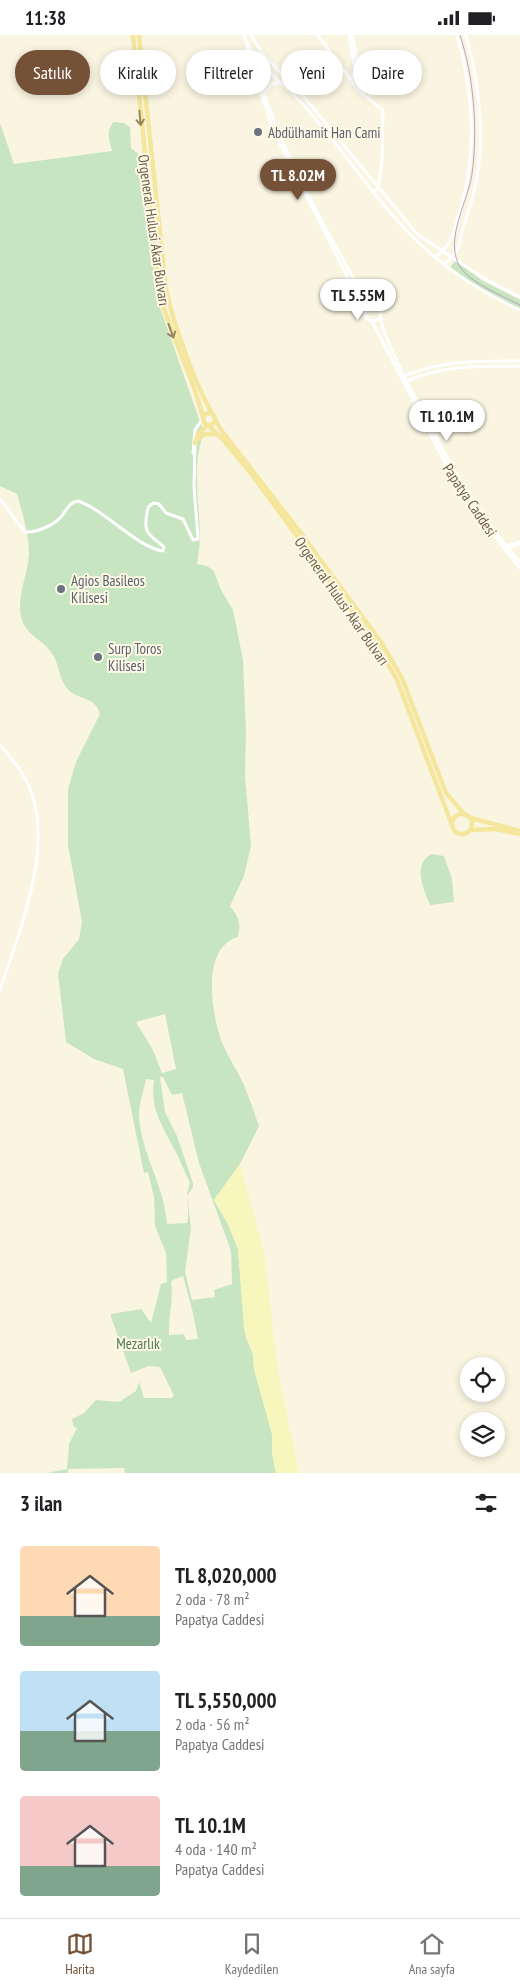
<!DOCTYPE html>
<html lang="tr">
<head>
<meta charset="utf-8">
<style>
	:root { --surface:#fff; --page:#f2f2f2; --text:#202124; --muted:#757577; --line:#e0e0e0; --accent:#745137 }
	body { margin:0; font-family:"PT Sans Narrow",sans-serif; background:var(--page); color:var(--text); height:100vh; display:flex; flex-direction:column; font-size:19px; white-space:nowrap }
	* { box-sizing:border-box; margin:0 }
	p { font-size:16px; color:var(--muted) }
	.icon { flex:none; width:28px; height:28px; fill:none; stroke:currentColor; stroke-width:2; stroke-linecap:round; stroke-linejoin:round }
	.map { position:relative; height:1438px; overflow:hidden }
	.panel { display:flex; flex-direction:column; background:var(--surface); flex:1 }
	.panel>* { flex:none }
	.banner { position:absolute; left:15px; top:15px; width:490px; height:45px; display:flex; gap:10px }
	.controls { position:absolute; left:460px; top:1322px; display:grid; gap:10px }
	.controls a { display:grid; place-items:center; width:45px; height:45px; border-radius:50%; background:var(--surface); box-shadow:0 2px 8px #0003; font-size:25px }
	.price { position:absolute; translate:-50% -42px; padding:0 11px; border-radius:18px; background:#fff; color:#222; font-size:16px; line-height:32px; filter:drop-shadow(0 1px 2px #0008) }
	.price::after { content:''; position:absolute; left:50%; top:30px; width:15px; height:11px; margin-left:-8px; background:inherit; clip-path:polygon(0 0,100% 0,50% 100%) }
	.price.active { background:var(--accent); color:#fff }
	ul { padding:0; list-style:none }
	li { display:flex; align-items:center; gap:15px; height:125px; padding:0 20px }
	li span { display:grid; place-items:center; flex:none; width:140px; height:100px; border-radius:5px; color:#555 }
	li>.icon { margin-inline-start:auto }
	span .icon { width:60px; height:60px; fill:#fffc; stroke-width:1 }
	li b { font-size:21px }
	h2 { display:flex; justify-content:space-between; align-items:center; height:60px; padding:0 20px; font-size:21px }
	.chip { padding:0 18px; border-radius:22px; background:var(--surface); box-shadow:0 2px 8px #0003; font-size:18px; line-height:45px }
	.chip.active { background:var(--accent); color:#fff }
	.status { display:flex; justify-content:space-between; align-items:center; height:35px; padding:0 25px; background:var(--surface); direction:ltr }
	.status svg { height:14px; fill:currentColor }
	.tabs { display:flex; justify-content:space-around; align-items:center; height:70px; border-top:1px solid var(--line); background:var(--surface); font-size:14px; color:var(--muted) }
	.tabs a { display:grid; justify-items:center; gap:2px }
	.tabs .active { color:var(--accent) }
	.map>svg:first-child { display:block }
</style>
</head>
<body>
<div class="status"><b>11:38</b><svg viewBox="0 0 49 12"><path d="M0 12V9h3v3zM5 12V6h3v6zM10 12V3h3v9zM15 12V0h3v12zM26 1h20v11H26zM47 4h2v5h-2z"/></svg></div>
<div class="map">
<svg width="520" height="1438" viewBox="0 0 520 1438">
	<rect width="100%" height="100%" fill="#faf5e1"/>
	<g fill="#c8e5c1" fill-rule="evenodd">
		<path d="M 114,87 L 124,88 L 130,92 L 131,113 L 143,123 L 157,264 L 205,401 L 202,403 C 189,444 206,487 197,529 L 207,531 L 214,536 L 221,555 L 233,575 L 243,625 L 246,697 L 245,740 L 251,811 L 244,841 L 230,871 C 239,881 241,890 238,902 C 203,912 211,969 218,995 C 222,1013 235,1031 243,1048 C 249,1062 254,1077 259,1091 L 240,1129 L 214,1165 L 228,1189 L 238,1214 L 246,1303 L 253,1319 L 254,1334 L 272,1399 L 272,1417 L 276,1438 L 125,1438 L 124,1433 L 68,1434 L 68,1438 L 47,1438 L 67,1434 L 69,1409 L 77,1393 L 73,1391 L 72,1384 L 84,1378 L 96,1365 L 119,1367 L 136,1356 L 139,1347 L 144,1363 L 171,1363 L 174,1361 L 160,1332 L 149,1331 L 131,1338 L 111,1282 L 111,1279 L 141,1274 L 151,1288 L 161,1249 L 167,1247 L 166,1218 L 155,1191 L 154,1162 L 148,1137 L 144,1138 L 123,1034 L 94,1024 L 66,1007 L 58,938 L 63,924 L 79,904 L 82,887 L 68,810 L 68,754 L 76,727 L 100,679 C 96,663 82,665 71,657 C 59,648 60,632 53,620 C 46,607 31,603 24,590 C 13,569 28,541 29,519 C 29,498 22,478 17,459 L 0,451 L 0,88 L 14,129 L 112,116 C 110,107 105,95 114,87 ZM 165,979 L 176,1034 L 162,1038 L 153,1015 L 136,987 ZM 160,1042 L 163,1042 L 172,1060 L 182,1058 L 199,1128 L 231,1216 L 232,1249 L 214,1255 L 215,1262 L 192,1265 L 185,1237 L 191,1192 L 187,1161 L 193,1152 L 193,1148 L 177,1101 L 165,1077 ZM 146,1044 L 154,1045 C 150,1073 161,1089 173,1112 C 180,1124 184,1136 190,1148 C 183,1166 191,1171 187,1188 L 167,1189 C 165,1151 140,1117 139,1079 C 139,1068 144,1055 146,1044 ZM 183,1241 L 193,1278 L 198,1304 L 186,1305 L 184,1299 L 169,1300 C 168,1282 174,1265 171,1246 Z"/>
		<polygon points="455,226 483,246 520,265 520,274 491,260 449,234"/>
		<path d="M 431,819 L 444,821 L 452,844 L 454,867 L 430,870 C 424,855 412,830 431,819 Z"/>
	</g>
	<polygon fill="#f7f6bd" points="240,1129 264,1216 278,1336 299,1438 276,1438 272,1417 272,1399 254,1334 253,1319 244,1294 238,1214 228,1189 214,1165"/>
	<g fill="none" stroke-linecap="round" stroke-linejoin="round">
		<g stroke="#fff" stroke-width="3">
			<path d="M 244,0 C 252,29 280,44 299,65 C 340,109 371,161 414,203 C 444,233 481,257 520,275"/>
			<polyline points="251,0 262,18 304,62 417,199 485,244 520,262"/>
			<polyline points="318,0 358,55 383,75 382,126 378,153 374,156"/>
			<polyline points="349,0 355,35 351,45"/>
			<polyline points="352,0 360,42 359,55"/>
			<polyline points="247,12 272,93 359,265 366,274"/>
			<path d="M 268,24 L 260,43 L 261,51 C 282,112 312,170 344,226 C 352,241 360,260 373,270"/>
			<polyline points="256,40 256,25 262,18"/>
			<polyline points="264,59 271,49 281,47"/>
			<path d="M 435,223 C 439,218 445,215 448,209 C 455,199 457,185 461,173 C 477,115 474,58 457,0"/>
			<path d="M 444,229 L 453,222 L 459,211 C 462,191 471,172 475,152 C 486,105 479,46 466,0"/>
			<circle cx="373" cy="278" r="8"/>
			<path d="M 380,282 C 386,307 399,330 410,353 C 441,414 474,476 520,527"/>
			<polyline points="372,286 448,433 489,494 520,533"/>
			<path d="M 404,341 C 443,325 480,326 520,326"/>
			<path d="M 407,346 C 444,330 480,331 520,331"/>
			<polyline points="193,418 195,395 203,383"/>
			<path d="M 0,464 L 25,497 C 36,498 54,490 61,482 C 67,475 69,467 78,466 C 105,475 138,513 163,516 L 164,512 C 149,499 143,499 147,478 C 148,472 149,470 154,468 L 159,469 L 166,478 L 183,484 L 193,505 L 198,504 L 194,451 L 195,408"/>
			<polyline points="506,511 520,507"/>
			<polyline points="508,513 520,509"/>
			<path d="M 0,710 C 11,723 22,735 29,751 C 55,811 19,897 0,955"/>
		</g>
		<g stroke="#f4e69d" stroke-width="4.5">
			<path d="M 133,0 L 159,255 C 169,299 193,339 203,383"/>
			<path d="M 139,0 L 166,254 C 174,291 194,347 213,380"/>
			<circle cx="209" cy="384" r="6"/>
			<polyline points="215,384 221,395 300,497 381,607 402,643 446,758 465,780"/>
			<polyline points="197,404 205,399 217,399"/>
			<polyline points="195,408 198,399 208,390 223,405 250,437 378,612 397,645 452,790"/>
			<circle cx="462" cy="789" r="10"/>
			<polyline points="471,783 520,796"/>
			<polyline points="470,795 496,794 520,799"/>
		</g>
		<path stroke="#b9a1c1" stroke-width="1" d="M 460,0 C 474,43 478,94 472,139 C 468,166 446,201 458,228 C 465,246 503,261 520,270"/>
	</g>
	<defs><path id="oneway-shaft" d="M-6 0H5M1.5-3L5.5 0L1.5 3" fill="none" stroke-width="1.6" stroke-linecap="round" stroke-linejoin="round" transform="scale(1.25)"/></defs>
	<g stroke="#968763">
		<use href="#oneway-shaft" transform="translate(140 83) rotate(85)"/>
		<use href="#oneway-shaft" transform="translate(171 296) rotate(70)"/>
	</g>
	<g fill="#6b7280" stroke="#fdf9e6" stroke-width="2">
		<circle cx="258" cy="97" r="5"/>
		<circle cx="61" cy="554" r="5"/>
		<circle cx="98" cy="622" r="5"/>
	</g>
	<g text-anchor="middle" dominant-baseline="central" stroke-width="4" stroke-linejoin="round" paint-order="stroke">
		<g font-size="15" fill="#5b616d" stroke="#fdf9e6" text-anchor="start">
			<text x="268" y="97">Abdülhamit Han Cami</text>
			<text x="71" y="545">Agios Basileos<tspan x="71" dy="17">Kilisesi</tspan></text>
			<text x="108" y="613">Surp Toros<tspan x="108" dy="17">Kilisesi</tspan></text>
		</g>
		<g font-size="15" fill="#6e5e4a" stroke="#fdf9e6">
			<text transform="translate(154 195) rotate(82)">Orgeneral Hulusi Akar Bulvarı</text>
			<text transform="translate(470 465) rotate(56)">Papatya Caddesi</text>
			<text transform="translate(342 566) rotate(55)">Orgeneral Hulusi Akar Bulvarı</text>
		</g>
		<g font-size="15" fill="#4e7e49" stroke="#fdf9e6">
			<text x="138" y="1308">Mezarlık</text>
		</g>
	</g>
</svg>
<div class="controls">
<a><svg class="icon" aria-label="locate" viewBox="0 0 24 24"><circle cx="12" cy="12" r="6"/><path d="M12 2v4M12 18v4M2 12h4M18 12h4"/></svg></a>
<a><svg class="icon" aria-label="layers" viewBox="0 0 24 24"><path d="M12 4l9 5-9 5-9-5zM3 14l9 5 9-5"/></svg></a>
</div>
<b class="price active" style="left:298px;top:166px">TL 8.02M</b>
<b class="price" style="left:358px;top:286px">TL 5.55M</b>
<b class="price" style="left:447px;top:407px">TL 10.1M</b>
<div class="banner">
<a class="chip active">Satılık</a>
<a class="chip">Kiralık</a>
<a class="chip">Filtreler</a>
<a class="chip">Yeni</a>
<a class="chip">Daire</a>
</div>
</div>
<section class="panel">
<h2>3 ilan<svg class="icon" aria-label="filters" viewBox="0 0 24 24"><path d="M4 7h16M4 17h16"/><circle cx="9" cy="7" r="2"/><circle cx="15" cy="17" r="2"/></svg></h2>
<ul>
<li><span style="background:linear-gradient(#ffd9b3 70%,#7fa58c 0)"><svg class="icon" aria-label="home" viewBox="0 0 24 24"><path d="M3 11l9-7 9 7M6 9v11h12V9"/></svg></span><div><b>TL 8,020,000</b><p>2 oda · 78 m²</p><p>Papatya Caddesi</p></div></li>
<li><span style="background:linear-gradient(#bfe0f5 60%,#7fa58c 0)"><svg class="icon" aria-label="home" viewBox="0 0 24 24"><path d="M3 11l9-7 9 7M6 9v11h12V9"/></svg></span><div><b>TL 5,550,000</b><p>2 oda · 56 m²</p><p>Papatya Caddesi</p></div></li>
<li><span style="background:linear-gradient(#f6c9c9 70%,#7fa58c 0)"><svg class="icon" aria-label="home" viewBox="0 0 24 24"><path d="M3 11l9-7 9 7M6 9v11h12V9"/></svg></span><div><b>TL 10.1M</b><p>4 oda · 140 m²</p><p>Papatya Caddesi</p></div></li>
</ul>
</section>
<nav class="tabs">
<a class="active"><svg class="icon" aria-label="map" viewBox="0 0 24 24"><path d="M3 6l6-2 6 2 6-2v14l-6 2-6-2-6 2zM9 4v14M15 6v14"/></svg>Harita</a>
<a><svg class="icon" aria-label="saved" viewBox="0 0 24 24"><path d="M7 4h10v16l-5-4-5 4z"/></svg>Kaydedilen</a>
<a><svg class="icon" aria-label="home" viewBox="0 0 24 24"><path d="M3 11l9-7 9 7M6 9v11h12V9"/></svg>Ana sayfa</a>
</nav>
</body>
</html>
